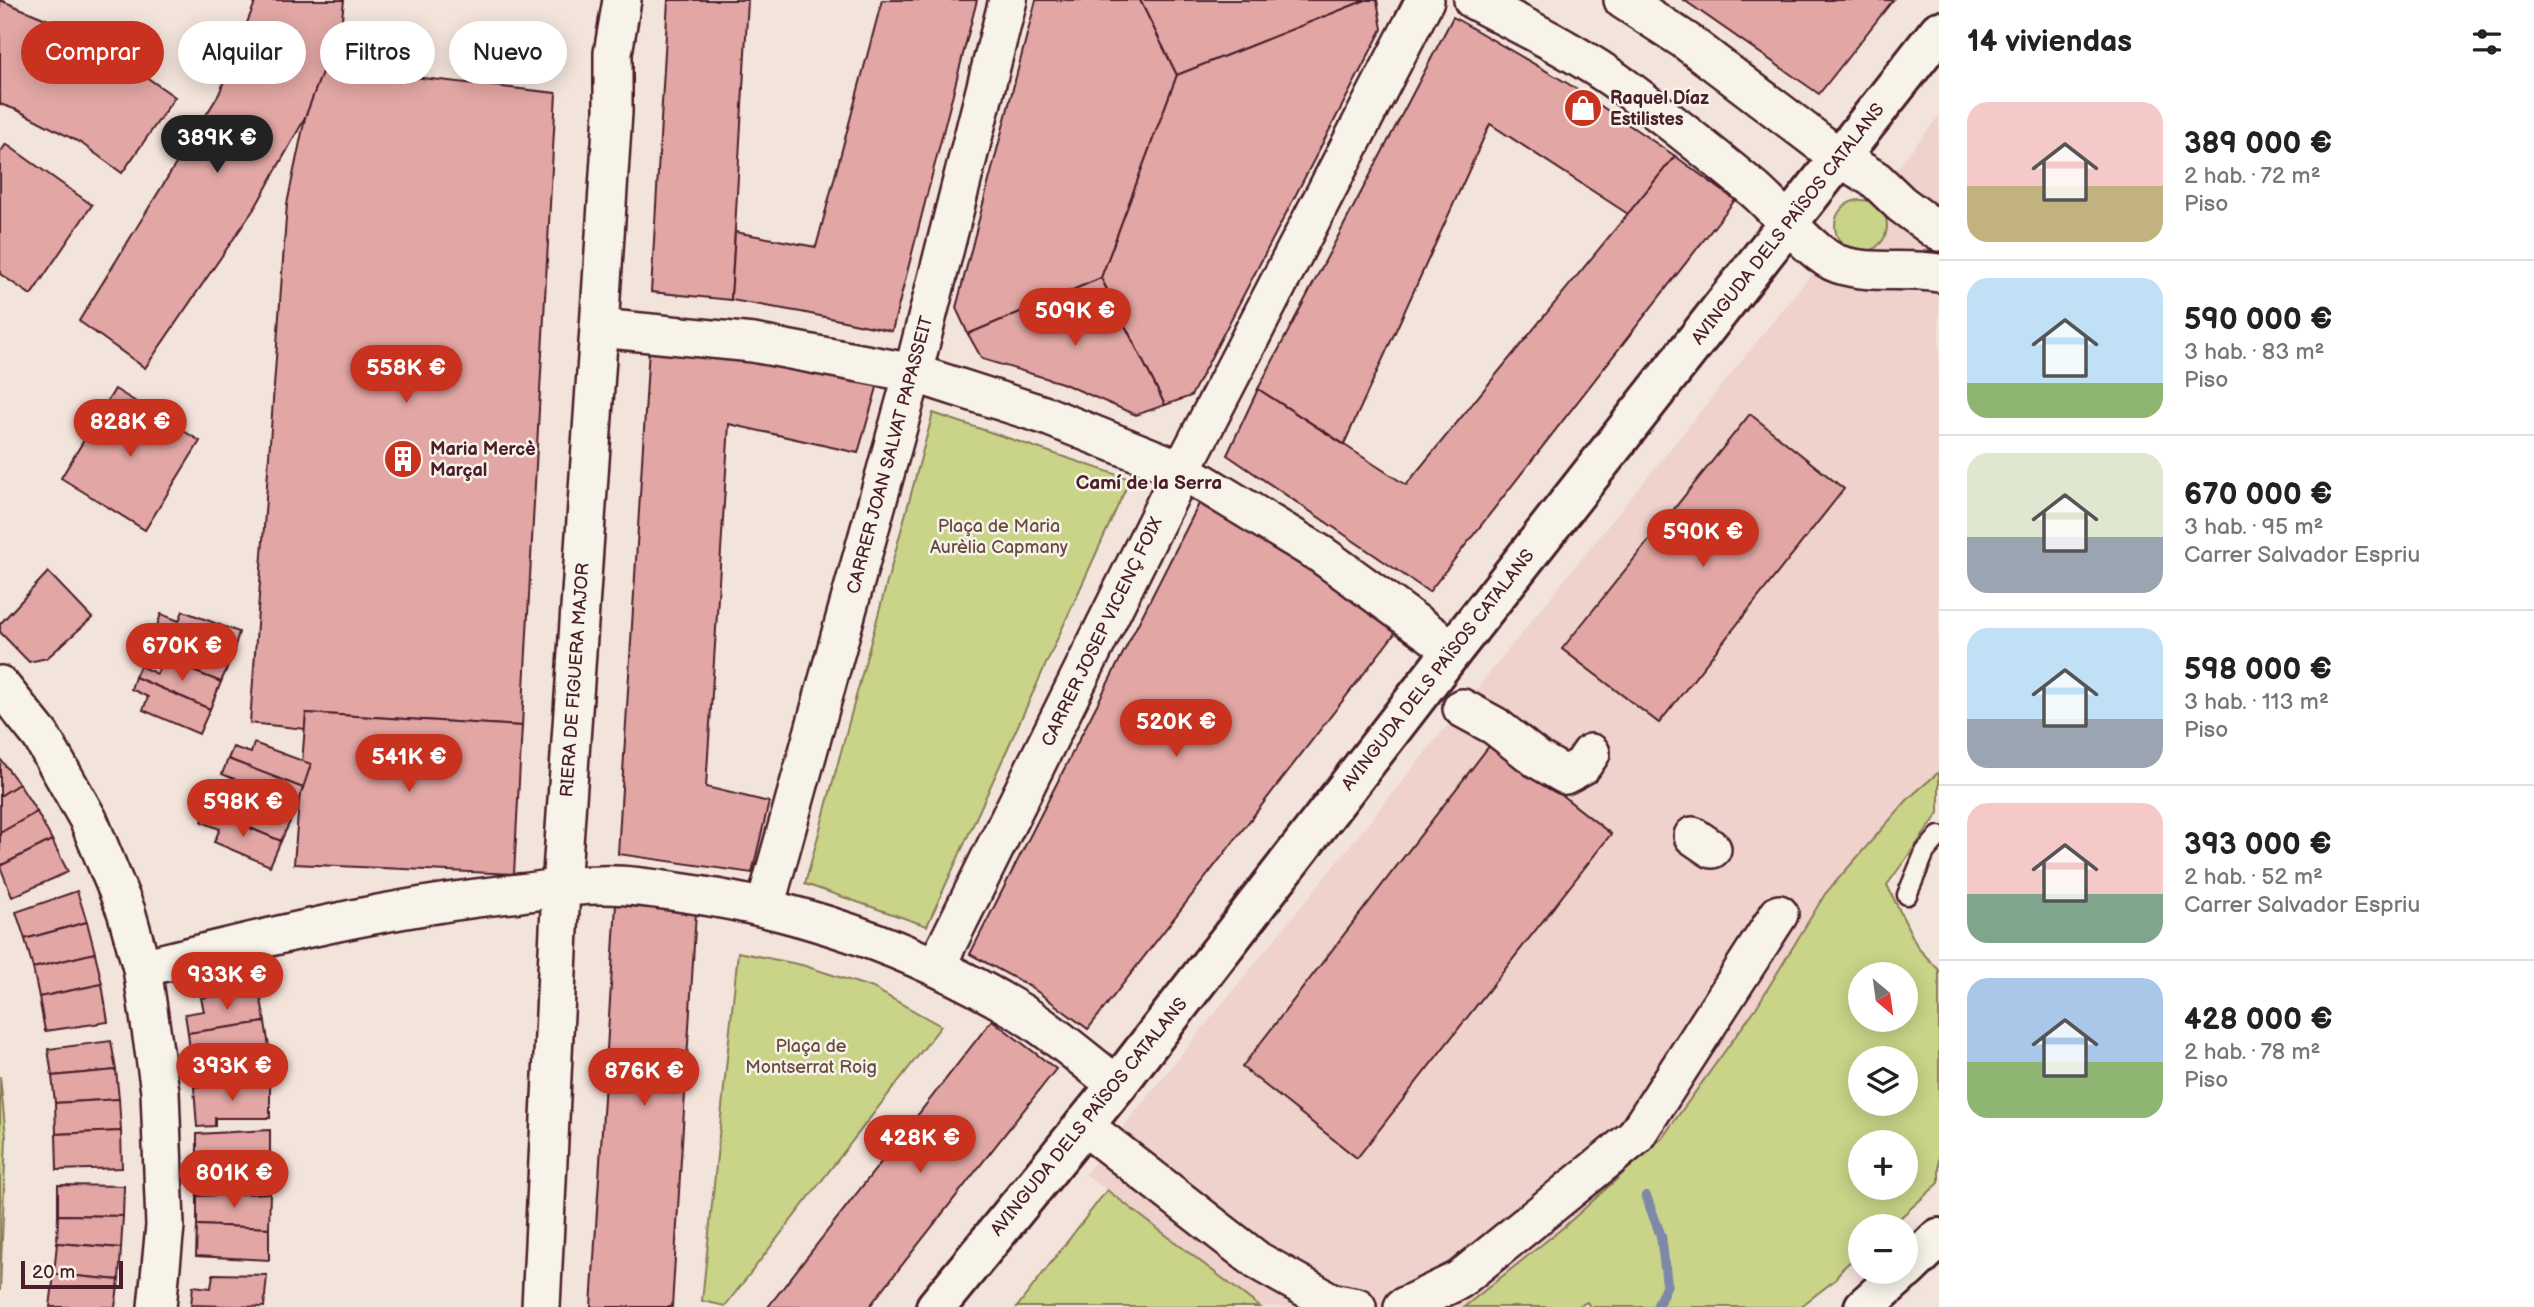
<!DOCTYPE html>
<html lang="es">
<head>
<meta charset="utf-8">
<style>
	:root { --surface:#fff; --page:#f2f2f2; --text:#222; --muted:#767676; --line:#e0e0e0; --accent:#c8321e }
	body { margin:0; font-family:"Balsamiq Sans",sans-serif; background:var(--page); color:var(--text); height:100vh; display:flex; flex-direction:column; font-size:26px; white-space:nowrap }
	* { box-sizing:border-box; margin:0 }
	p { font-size:23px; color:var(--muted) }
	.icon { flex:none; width:38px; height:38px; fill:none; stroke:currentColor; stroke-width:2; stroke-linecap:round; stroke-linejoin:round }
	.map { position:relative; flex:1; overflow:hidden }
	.side { display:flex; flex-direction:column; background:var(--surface); width:595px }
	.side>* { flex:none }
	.top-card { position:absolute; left:21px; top:21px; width:665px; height:63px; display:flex; gap:14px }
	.needle { width:46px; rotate:151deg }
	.controls { position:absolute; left:1848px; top:962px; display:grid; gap:14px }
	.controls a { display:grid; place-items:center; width:70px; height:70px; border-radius:50%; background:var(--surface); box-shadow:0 4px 18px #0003; font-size:35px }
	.scale { position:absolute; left:21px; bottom:18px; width:102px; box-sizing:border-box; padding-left:7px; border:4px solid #4a1f2b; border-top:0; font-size:19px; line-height:24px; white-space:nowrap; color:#4a1f2b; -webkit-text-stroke:5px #f7f3e8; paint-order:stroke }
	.price { position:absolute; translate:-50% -60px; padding:0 16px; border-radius:24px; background:var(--accent); color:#fff; font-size:23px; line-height:46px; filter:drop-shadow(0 2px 4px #0008) }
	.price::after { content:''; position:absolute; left:50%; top:42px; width:21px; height:16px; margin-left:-10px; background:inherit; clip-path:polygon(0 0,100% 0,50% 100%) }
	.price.on { background:#222; color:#fff }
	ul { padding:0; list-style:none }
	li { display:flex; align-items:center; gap:21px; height:175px; padding:0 28px }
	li+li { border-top:2px solid var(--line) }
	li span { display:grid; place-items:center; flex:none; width:196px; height:140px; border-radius:21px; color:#555 }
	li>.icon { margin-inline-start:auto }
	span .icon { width:84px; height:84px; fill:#fffc; stroke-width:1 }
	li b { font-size:30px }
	h2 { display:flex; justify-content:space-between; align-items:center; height:84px; padding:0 28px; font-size:30px }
	.chip { padding:0 24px; border-radius:32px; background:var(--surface); box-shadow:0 4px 18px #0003; font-size:24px; line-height:63px }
	.chip.on { background:var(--accent); color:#fff }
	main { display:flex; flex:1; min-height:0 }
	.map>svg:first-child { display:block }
</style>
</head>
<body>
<main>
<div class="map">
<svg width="1939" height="1307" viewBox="0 0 1939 1307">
	<rect width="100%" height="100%" fill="#f3e4db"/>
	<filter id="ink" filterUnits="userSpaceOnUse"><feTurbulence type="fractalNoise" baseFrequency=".0143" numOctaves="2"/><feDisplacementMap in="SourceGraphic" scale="14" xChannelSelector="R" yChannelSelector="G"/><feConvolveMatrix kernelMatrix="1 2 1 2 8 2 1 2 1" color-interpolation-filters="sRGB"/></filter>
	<g filter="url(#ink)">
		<polygon fill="#eed2cb" points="1939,116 1939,772 1909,798 1825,894 1756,1008 1662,1138 1565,1226 1464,1307 1260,1307 1085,1174"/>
		<g fill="#c9d488" stroke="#8a7a5a" stroke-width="2" fill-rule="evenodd">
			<circle cx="1861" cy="226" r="26"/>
			<polygon points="933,413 1130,479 927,926 805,884"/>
			<path d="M 1939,772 L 1939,813 L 1887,885 L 1918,948 L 1939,970 L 1939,1183 L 1890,1227 L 1860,1227 L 1860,1253 L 1842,1269 L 1835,1280 L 1800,1307 L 1590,1307 L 1587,1302 L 1577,1307 L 1464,1307 L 1565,1226 L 1662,1138 L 1756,1008 L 1825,894 L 1909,798 ZM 1860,975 L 1906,975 L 1906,1020 L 1860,1020 ZM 1860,1059 L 1906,1059 L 1906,1104 L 1860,1104 ZM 1860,1143 L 1906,1143 L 1906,1188 L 1860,1188 Z"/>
			<polygon points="738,952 802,965 873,988 941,1026 725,1306 702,1301"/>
			<polygon points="0,1076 6,1137 0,1291"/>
			<polygon points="1107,1190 1260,1307 1017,1307"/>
		</g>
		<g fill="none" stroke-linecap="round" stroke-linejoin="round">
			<polyline stroke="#7e88a8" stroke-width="10" points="1646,1196 1661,1236 1667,1284 1657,1307"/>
		</g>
		<g fill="#e2a7a5" stroke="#4a1f2b" stroke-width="2">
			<polygon points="0,0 87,36 175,97 122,173 81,143 17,110 0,104"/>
			<polygon points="256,0 344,0 342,19 305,118 256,206 145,368 79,321 219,94"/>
			<polygon points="668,0 748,0 731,300 651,292"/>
			<polygon points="882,0 977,0 892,331 801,312 731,300 735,232 816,247"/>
			<polygon points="1036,0 1140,0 1177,75 1101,278 968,334 956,308"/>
			<polygon points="1140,0 1366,0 1177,75"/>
			<polygon points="1366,0 1377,0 1382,29 1191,396 1165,405 1101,278 1177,75"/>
			<polygon points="1684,0 1893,0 1819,94"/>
			<polygon points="1453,17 1567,83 1675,156 1628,214 1490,124 1344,444 1258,389"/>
			<polygon points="324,67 556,93 522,726 306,713 305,729 250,723 287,204 305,118"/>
			<polygon points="6,144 92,205 31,295 0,274 0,153"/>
			<polygon points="1675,156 1735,200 1429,592 1227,455 1258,389 1406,485"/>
			<polygon points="1101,278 1165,405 1136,415 1062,383 982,359 968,334"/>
			<polygon points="649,348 766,360 878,384 858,453 729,424 706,787 769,802 752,873 618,854"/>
			<polygon points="115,389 200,441 145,530 61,478"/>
			<polygon points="1750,414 1844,489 1659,723 1562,649"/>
			<polygon points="1201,500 1296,559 1396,632 1088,1029 1031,987 970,954"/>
			<polygon points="48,572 92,618 47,658 29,662 0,632 0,624"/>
			<polygon points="183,611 239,632 232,656 157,626 161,614 179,621"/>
			<polygon points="157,626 232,656 221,682 163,659 168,649 150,642"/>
			<polygon points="163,659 221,682 210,709 135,677 140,666 157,674"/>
			<polygon points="135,677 210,709 199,734 143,710 148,697 131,689"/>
			<polygon points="306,713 522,726 514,874 294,864"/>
			<polygon points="1493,741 1611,834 1357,1158 1242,1067"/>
			<polygon points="254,743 311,764 303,788 228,759 233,747 251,753"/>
			<polygon points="228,759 303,788 293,815 235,791 239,781 222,774"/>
			<polygon points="1,760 19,784 0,796 0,761"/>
			<polygon points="19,784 37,812 0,833 0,796"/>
			<polygon points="235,791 293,815 281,841 207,810 212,798 229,806"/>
			<polygon points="207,810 281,841 270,866 214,842 220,829 202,822"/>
			<polygon points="37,812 52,840 0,866 0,833"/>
			<polygon points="52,840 68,872 12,897 0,866"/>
			<polygon points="77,891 87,922 25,939 16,912"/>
			<polygon points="616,904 696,912 672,1307 591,1307"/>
			<polygon points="87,922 95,953 33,968 25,939"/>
			<polygon points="95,953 102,984 39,997 33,968"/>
			<polygon points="102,984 108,1022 45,1031 39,997"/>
			<polygon points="259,988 265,1022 188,1033 185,1014 204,1011 201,998"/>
			<polygon points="992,1020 1056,1069 869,1307 768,1307"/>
			<polygon points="265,1022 269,1047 191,1059 188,1033"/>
			<polygon points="111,1041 116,1070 52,1076 48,1049"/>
			<polygon points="269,1047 270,1083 194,1087 191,1059"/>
			<polygon points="116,1070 119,1099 55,1103 52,1076"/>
			<polygon points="270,1083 270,1118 215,1118 215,1126 197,1127 194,1087"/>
			<polygon points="119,1099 121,1131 56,1134 55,1103"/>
			<polygon points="270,1130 270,1167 197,1169 197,1134"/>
			<polygon points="121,1131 122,1168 57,1170 56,1134"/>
			<polygon points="270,1167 270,1193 197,1196 197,1169"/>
			<polygon points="58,1185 124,1186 123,1216 58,1215"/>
			<polygon points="270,1193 269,1228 197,1225 197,1196"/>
			<polygon points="58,1215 123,1216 121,1248 57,1243"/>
			<polygon points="197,1225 269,1228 269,1260 196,1256"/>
			<polygon points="57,1243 121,1248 119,1280 54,1274"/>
			<polygon points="54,1274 119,1280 115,1307 50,1307"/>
			<polygon points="213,1274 267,1275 264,1307 191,1305 193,1286 211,1288"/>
		</g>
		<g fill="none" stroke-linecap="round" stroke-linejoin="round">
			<defs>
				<polyline id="lane" points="1907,895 1925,852 1939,836"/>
				<g id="street">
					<path d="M 1473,0 C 1524,27 1579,53 1626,88 C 1668,119 1710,153 1751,187 C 1774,205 1813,256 1838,264 C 1870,275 1906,267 1939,273"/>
					<polyline points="1623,0 1686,41 1840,158 1876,180 1901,204 1939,232"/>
					<polyline points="599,328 753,343 913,373 1047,416 1182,470 1322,555 1453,650"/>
					<polyline points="0,685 41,736 88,819 126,911 142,968 160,1091 165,1226 157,1307"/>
					<polyline points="1462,708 1495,726 1537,759 1565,775 1582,766 1591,753"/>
					<polyline points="1693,836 1712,849"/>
					<polyline points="765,907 913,373 1008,0"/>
					<polyline points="936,967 1182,470 1425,0"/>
					<path d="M 142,968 C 267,937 392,906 520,893 C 546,890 573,885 599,885 C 625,884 652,888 678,892 C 796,908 913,948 1015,1009 C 1051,1030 1084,1060 1117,1085"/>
					<polyline points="1083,1125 1258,1261 1331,1302 1357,1307"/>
					<polyline points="541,1307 561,888 599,328 613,112 613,53 622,0"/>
					<polyline points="1403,1307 1459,1280 1635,1137 1779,914"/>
				</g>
				<polyline id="secondary" points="936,1307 1117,1085 1453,650 1939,31"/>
				<g id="highway">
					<polyline points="1906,1270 1939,1238"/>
					<polyline points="1864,1307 1903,1272"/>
				</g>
			</defs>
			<use href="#lane" stroke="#4a1f2b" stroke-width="23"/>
			<use href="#street" stroke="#4a1f2b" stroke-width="42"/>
			<use href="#secondary" stroke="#4a1f2b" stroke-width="44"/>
			<use href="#highway" stroke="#4a1f2b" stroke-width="44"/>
			<use href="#lane" stroke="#f7f3e8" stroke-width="18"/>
			<use href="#street" stroke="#f7f3e8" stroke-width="37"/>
			<use href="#secondary" stroke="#f7f3e8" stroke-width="38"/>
			<use href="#highway" stroke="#f7f3e8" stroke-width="38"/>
		</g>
	</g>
	<defs>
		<symbol id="shop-disc" viewBox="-11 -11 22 22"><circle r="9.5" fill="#c8321e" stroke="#f7f3e8"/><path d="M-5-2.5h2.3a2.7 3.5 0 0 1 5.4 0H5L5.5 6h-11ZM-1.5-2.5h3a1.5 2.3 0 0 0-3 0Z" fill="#fff"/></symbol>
		<symbol id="building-disc" viewBox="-11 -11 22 22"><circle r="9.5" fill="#c8321e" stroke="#f7f3e8"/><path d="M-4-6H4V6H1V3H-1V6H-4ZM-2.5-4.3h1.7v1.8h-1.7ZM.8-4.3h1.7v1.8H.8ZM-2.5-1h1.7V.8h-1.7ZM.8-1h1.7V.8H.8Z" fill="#fff"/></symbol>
	</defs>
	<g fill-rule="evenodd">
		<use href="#shop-disc" x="1561" y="86" width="44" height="44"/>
		<use href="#building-disc" x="381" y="437" width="44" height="44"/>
	</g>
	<g text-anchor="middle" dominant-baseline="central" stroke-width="5" stroke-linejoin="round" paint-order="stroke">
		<g font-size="18" font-weight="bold" fill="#4a1f2b" stroke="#f7f3e8" text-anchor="start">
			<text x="1610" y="98">Raquel Díaz<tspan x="1610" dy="21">Estilistes</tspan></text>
			<text x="430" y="449">Maria Mercè<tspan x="430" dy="21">Marçal</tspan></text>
		</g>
		<g font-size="18" fill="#4a1f2b" stroke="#f7f3e8">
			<text transform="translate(1788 224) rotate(-52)">AVINGUDA DELS PAÏSOS CATALANS</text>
			<text transform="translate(890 455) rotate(-75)">CARRER JOAN SALVAT PAPASSEIT</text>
			<text transform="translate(1102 632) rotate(-64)">CARRER JOSEP VICENÇ FOIX</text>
			<text transform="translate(1438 670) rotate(-52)">AVINGUDA DELS PAÏSOS CATALANS</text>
			<text transform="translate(575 680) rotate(-86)">RIERA DE FIGUERA MAJOR</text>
			<text transform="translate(1089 1117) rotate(-51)">AVINGUDA DELS PAÏSOS CATALANS</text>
		</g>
		<g font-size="18" fill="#6a4c42" stroke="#f7f3e8">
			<text x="999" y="526">Plaça de Maria<tspan x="999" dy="21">Aurèlia Capmany</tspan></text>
			<text x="811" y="1046">Plaça de<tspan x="811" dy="21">Montserrat Roig</tspan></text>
		</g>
		<g font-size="19" font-weight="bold" fill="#4a1f2b" stroke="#f7f3e8">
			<text x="1149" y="483">Camí de la Serra</text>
		</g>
	</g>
</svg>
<div class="controls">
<a><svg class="needle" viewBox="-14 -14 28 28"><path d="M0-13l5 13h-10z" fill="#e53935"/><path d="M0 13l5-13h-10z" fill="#767676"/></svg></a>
<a><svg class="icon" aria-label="layers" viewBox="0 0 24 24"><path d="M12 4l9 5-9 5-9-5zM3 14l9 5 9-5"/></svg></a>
<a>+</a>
<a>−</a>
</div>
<div class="scale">20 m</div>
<b class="price on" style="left:217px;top:175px">389K €</b>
<b class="price" style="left:1075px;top:348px">509K €</b>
<b class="price" style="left:406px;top:405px">558K €</b>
<b class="price" style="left:130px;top:459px">828K €</b>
<b class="price" style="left:1703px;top:569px">590K €</b>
<b class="price" style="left:182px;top:683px">670K €</b>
<b class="price" style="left:1176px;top:759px">520K €</b>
<b class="price" style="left:409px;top:794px">541K €</b>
<b class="price" style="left:243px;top:839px">598K €</b>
<b class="price" style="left:227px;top:1012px">933K €</b>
<b class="price" style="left:232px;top:1103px">393K €</b>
<b class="price" style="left:644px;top:1108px">876K €</b>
<b class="price" style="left:920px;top:1175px">428K €</b>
<b class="price" style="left:234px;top:1210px">801K €</b>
<div class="top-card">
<a class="chip on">Comprar</a>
<a class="chip">Alquilar</a>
<a class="chip">Filtros</a>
<a class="chip">Nuevo</a>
</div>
</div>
<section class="side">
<h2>14 viviendas<svg class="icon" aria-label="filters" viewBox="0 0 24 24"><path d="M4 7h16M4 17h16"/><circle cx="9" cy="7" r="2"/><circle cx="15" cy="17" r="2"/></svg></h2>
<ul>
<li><span style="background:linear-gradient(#f6c9c9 60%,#c2b280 0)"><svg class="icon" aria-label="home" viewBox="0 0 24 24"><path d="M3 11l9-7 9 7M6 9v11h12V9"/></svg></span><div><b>389 000 €</b><p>2 hab. · 72 m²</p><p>Piso</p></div></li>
<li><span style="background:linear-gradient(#bfe0f5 75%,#8fb573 0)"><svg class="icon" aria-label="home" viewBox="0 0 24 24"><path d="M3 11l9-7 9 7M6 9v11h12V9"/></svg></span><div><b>590 000 €</b><p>3 hab. · 83 m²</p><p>Piso</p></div></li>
<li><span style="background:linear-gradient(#dfe7d0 60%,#9aa5b1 0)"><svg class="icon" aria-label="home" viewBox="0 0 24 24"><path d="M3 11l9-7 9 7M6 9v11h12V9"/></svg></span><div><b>670 000 €</b><p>3 hab. · 95 m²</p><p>Carrer Salvador Espriu</p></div></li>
<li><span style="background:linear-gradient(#bfe0f5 65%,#9aa5b1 0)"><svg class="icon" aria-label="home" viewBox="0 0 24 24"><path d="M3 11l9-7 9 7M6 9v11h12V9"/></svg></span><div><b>598 000 €</b><p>3 hab. · 113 m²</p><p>Piso</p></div></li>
<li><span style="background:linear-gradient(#f6c9c9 65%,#7fa58c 0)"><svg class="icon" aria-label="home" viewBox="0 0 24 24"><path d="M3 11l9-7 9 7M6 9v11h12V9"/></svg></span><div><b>393 000 €</b><p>2 hab. · 52 m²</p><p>Carrer Salvador Espriu</p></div></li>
<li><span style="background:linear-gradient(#a9c7e8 60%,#8fb573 0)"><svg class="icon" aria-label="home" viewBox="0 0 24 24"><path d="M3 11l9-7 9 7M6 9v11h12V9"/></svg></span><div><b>428 000 €</b><p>2 hab. · 78 m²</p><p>Piso</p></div></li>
</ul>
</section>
</main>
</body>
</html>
